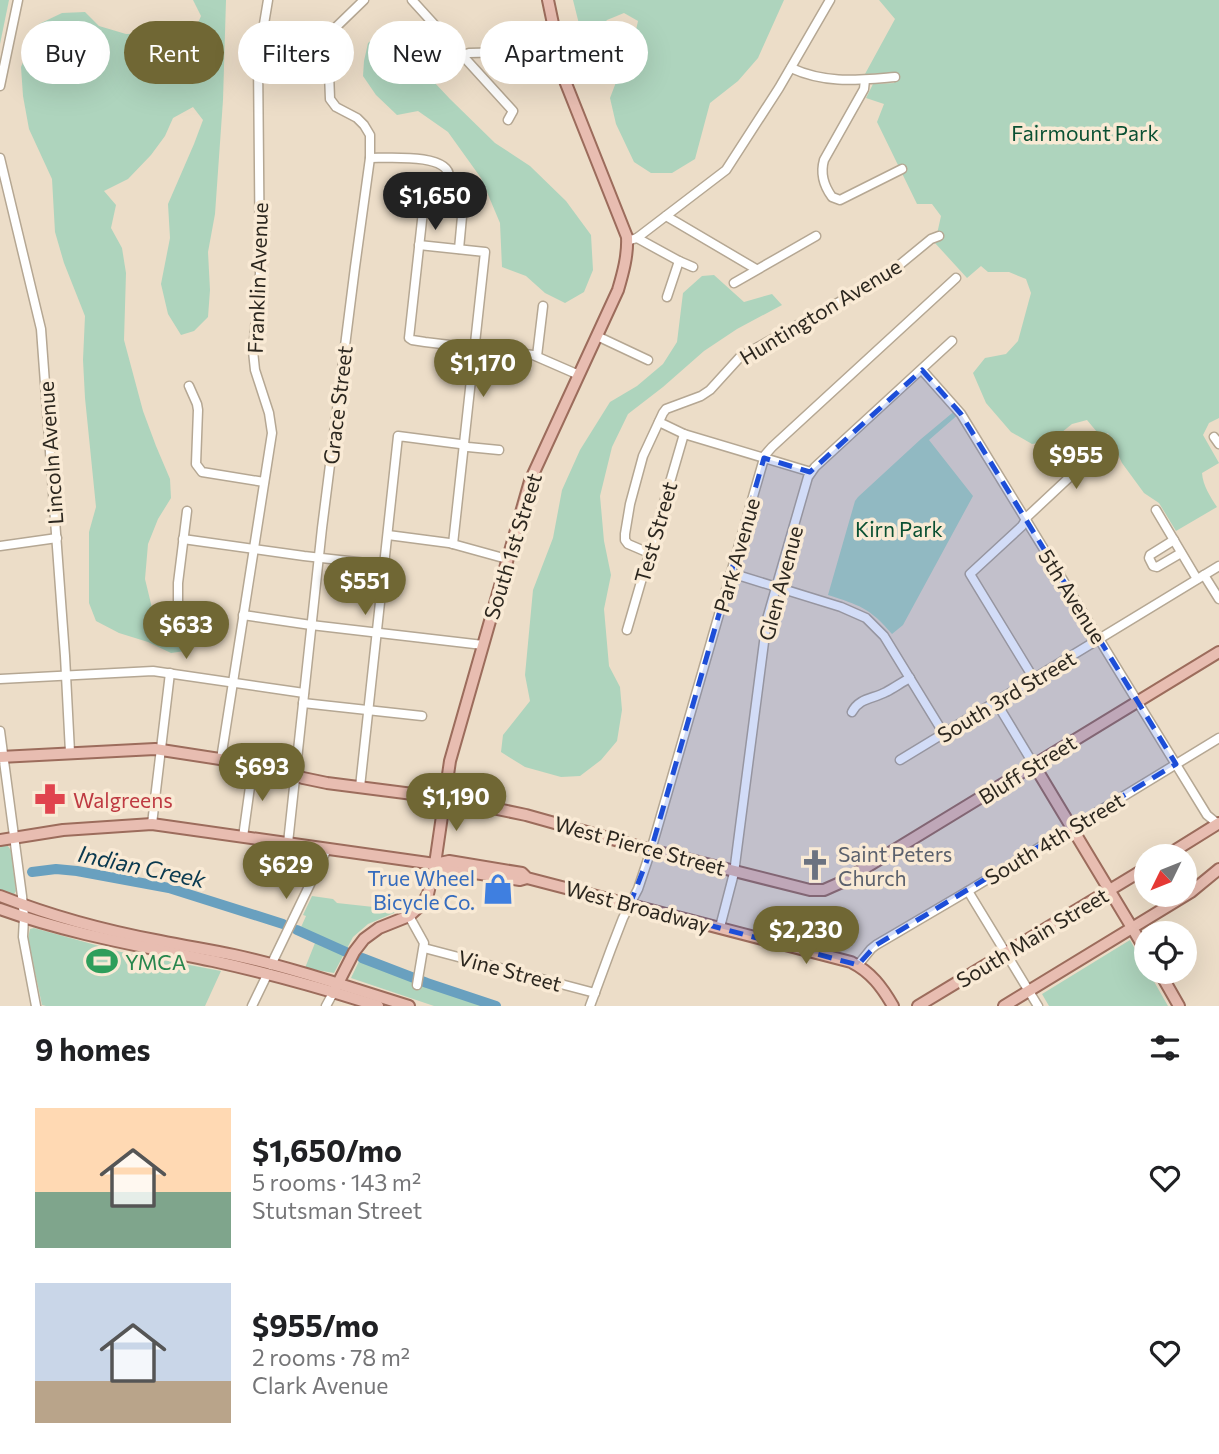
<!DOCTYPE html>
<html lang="en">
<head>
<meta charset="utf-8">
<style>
	:root { --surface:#fff; --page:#f2f2f2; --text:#202124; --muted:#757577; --accent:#706734 }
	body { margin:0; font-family:Commissioner,sans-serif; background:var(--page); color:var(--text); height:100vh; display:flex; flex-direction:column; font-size:26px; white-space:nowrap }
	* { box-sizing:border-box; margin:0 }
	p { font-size:23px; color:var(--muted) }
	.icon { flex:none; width:38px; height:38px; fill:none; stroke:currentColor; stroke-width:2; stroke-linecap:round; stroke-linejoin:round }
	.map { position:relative; height:1006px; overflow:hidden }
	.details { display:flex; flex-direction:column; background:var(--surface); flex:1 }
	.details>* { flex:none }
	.hud { position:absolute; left:21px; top:21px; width:700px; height:63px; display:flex; gap:14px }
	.needle { width:46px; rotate:227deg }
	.fabs { position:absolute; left:1134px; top:844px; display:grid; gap:14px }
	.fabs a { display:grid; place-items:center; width:63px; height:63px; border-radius:50%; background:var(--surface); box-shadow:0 7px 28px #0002; font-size:35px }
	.price { position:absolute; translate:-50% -60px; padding:0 16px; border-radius:24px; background:var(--accent); color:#fff; font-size:23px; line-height:46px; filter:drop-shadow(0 2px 4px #0008) }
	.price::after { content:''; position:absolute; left:50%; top:42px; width:21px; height:16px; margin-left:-10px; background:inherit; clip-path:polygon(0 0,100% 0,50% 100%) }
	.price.active { background:#222; color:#fff }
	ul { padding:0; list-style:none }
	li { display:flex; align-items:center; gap:21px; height:175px; padding:0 35px }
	li span { display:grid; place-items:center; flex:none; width:196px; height:140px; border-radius:0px; color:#555 }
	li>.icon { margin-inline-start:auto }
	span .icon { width:84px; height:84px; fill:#fffc; stroke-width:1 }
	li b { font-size:30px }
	h2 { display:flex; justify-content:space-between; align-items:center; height:84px; padding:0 35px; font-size:30px }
	.chip { padding:0 24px; border-radius:32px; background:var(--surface); box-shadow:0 7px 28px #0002; font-size:24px; line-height:63px }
	.chip.active { background:var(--accent); color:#fff }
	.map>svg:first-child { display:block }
</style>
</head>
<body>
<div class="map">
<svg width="1219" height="1006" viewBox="0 0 1219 1006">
	<rect width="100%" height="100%" fill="#ecddc8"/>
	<g fill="#aed4bd">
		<polygon points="0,0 9,0 0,44"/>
		<polygon points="193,0 226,0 223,100 215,214 208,252 210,290 208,317 194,331 181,335 168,314 161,284 170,238 168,204 194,144 203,120 193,107 173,118 165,136 151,155 128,179 104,191 116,205 111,228 122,248 126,273 124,340 143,411 156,446 170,479 171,498 158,519 148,544 145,579 152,608 169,624 193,637 192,650 171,653 148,642 119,633 96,621 89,603 89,532 96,507 85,398 83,360 85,316 64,263 55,232 52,179 29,129 23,96 21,67 39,24 62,13 85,12 99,26 126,34 151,33 191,39 201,16"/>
		<polygon points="573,0 784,0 758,58 738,81 710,103 695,159 672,173 651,173 634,162 616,124 610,98 618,77 629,61 638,21 624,13 607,20 596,34 586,41 580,28"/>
		<path d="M 879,0 L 1219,0 L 1219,418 L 1209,423 L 1203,435 L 1219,463 L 1202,473 C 1203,486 1210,496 1217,507 L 1176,531 L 1159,503 L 1144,493 L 1122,463 L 1108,433 L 1102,438 L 1087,420 L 1072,424 L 1051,441 L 1032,444 L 1011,432 L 986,403 L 973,373 L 985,358 L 1006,354 L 1018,341 L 1031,293 L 1026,279 L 1009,272 L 988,272 L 981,266 L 967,278 L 935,243 L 941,216 L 932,204 L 917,204 L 877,122 L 884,104 L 866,98 L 873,84 L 894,83 L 898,73 L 865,74 L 895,19 Z"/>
		<polygon points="385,30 450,99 495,143 530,166 566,201 591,235 593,270 584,292 565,303 545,293 526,276 502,267 500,223 481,178 448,132 418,111 397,115 376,95 363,76 364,61 368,43"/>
		<polygon points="714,275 744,302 772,294 782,305 737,329 704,351 663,387 628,414 612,447 600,496 604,541 611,575 604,609 609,666 620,687 622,710 617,741 601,760 580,776 561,777 525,767 501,752 503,735 530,701 525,675 533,590 553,538 562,490 580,450 610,402 637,386 663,364 677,342 683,293 702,276"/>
		<path d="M 957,409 L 960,413 L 929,440 L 973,496 L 903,625 L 892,634 C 870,608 859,605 828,595 L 855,501 L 858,497 L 921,439 Z"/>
		<polygon points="0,845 7,845 11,850 16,891 13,896 0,893"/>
		<polygon points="312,896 333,899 337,903 401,910 368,924 353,937 334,973 305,968 315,943 298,934 306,916 303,915"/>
		<polygon points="34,928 121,952 221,971 205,1006 46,1006 42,1005 28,939 30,929"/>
		<polygon points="1130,940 1146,969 1146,971 1148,971 1168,1006 1049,1006 1042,994"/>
		<polygon points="362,955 413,979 501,1006 434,1006 351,978"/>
	</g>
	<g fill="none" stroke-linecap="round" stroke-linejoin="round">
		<g stroke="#69a0bf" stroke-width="10">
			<polyline points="32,872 56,869 77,871 169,888 283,924"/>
			<polyline points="297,930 346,952"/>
			<polyline points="362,958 427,983 496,1006"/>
		</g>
		<defs>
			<g id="minor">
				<polyline points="412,0 513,111 508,120"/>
				<polyline points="462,55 469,53 559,51"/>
				<path d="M 791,68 C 826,84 857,80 895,77"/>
				<path d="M 865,80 L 864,89 L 824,160 C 820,174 824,186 832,197 L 840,200 L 902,169"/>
				<polyline points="0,86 18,0"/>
				<polyline points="0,158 41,329 65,656 70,752"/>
				<path d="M 370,158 C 388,158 451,153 449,178 C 442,183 432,179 426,184 L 409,338 L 412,340 L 425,342 L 533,355 L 579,375"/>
				<polyline points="666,216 756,269"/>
				<polyline points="637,238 679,261 693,267"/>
				<polyline points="627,241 637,238 726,170 779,88 830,0"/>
				<polyline points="419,245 485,252 453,544"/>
				<polyline points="459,249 464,195"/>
				<polyline points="734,283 816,236"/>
				<polyline points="667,297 679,261"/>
				<polyline points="597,336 648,360"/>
				<polyline points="537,356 543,306"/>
				<polyline points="922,370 961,414 1207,815 1218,824"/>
				<polyline points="189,386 197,404 198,410 196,464 202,472 264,482"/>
				<polyline points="659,422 684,434 811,472"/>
				<polyline points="1214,437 1219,444"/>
				<polyline points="1156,510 1197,579"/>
				<polyline points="388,535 449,543 507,559"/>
				<polyline points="183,539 304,556 384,565"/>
				<polyline points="1174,540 1150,555 1149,558 1153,566 1157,567 1181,553"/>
				<polyline points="0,546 57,538"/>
				<polyline points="649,553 628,544 625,540 625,534 630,504 643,456 663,413 666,409 701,396 710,390 740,357 886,276 931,239 939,236"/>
				<polyline points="731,573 841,607 866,618 884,636 944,734"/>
				<polyline points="1204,575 1219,599"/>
				<polyline points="243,615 311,625 483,645"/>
				<polyline points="178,618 178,583 187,511"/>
				<polyline points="627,630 684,434"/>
				<polyline points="0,679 153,671 304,693"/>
				<polyline points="1034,679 970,574 1022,526 1028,516 1105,444"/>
				<polyline points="996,702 1034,765"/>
				<polyline points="303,703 422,716"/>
				<path d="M 852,712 C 859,698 873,699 886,692 C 894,688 902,682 910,678"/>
				<polyline points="0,731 22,896 24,917 23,937 36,1006"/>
				<polyline points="221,759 272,433 269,413 255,370 253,351 260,274 258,60 268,0"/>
				<polyline points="900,760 1219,566"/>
				<polyline points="360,787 398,436 460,444 468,447 499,450"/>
				<polyline points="152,824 170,673"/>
				<polyline points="243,837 253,765"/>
				<polyline points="288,843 322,528 355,267 370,158 370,135 364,125 357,118 336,107 330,99 328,45 333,30 364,0"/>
				<polyline points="968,891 1038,1006"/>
				<polyline points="409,916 424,943 417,985"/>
				<polyline points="720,927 734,873 767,619 808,477 815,467 952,341"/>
				<polyline points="424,948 595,993"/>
				<polyline points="271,965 327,849"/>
				<polyline points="858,965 871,949 876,945 968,891 1219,738"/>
				<polyline points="252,1006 267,975"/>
				<polyline points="326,1006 333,993"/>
				<polyline points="590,1006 611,949 623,918 638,889 651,850 765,455 772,447 956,278"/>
			</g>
			<g id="major">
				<polyline points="0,757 155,749 265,766 285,771 303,778 327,783 444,798 526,815 651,850 810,890 824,890 842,882 1219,652"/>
				<polyline points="1034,765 1146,951"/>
				<polyline points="0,840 63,830 152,824 435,864 448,869 520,880 527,878"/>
				<polyline points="1166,856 1219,823"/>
				<path d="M 435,864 L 449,861 L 522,873 L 527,878 L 851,962 C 871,972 882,987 893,1006"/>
				<path d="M 0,896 C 51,916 106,931 160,941 C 185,946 209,950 234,955 C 293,968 351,988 409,1006"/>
				<path d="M 0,909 C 69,934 141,946 213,961 C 267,973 325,989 378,1006"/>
				<polyline points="1159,971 1179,1006"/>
				<path d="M 333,993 L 354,952 L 364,939 L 379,928 L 409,916 L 422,904 L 428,894 L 435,864 L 450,761 L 530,481 L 618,290 C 623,273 628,255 627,237 L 565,81 L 548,0"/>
				<polyline points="918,1006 1146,868"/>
				<polyline points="1004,1006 1191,892 1219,869"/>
			</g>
		</defs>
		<use href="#minor" stroke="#b5a793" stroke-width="11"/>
		<use href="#major" stroke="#9c6c5c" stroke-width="14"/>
		<use href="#minor" stroke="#fff" stroke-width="8"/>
		<use href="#major" stroke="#e8bdb1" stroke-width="10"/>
	</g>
	<path fill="#1d4ed8" fill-opacity="0.2" stroke="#1d4ed8" stroke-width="5" stroke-dasharray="14 9" stroke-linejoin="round" d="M 922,370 L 961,414 L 1176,764 L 876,945 L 858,965 L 630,904 L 651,850 L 764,458 L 810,472 Z"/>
	<defs>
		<symbol id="pharmacy-bare" viewBox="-9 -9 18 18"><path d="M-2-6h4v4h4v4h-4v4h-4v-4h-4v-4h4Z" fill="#e0444e" stroke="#f9ead5" stroke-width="2.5" paint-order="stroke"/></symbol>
		<symbol id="church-bare" viewBox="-9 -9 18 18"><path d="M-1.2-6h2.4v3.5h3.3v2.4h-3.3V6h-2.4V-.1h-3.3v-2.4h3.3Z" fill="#6b7280" stroke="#f9ead5" stroke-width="2.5" paint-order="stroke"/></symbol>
		<symbol id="shop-bare" viewBox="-9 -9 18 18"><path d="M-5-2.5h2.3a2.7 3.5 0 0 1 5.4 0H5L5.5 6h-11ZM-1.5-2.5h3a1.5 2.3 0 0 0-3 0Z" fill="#3f7fe0" stroke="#f9ead5" stroke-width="2.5" paint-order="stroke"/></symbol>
		<symbol id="stadium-bare" viewBox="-9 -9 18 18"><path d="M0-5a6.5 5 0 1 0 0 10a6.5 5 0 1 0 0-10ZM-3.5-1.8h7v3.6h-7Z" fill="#2e9e5b" stroke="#f9ead5" stroke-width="2.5" paint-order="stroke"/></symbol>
	</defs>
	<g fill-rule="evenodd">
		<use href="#pharmacy-bare" x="28" y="777" width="44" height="44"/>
		<use href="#church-bare" x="793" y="843" width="44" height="44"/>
		<use href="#shop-bare" x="476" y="867" width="44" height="44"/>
		<use href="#stadium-bare" x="80" y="939" width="44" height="44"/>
	</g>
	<g text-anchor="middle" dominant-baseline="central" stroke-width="7" stroke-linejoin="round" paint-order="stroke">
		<g font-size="21" fill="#0a5032" stroke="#f9ead5">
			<text x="1085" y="132">Fairmount Park</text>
			<text x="899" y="528">Kirn Park</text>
		</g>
		<g font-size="21" fill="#2c271f" stroke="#f9ead5">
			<text transform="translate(257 278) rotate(-88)">Franklin Avenue</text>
			<text transform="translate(820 311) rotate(-31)">Huntington Avenue</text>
			<text transform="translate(337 405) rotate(-83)">Grace Street</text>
			<text transform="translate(50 453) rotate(-94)">Lincoln Avenue</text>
			<text transform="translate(655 532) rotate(-74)">Test Street</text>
			<text transform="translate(512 546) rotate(-73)">South 1st Street</text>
			<text transform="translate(736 555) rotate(-74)">Park Avenue</text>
			<text transform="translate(780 583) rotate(-75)">Glen Avenue</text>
			<text transform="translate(1073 596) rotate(58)">5th Avenue</text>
			<text transform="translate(1006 696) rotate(-31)">South 3rd Street</text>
			<text transform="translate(1027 769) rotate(-32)">Bluff Street</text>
			<text transform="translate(1054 838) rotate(-31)">South 4th Street</text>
			<text transform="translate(640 845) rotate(15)">West Pierce Street</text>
			<text transform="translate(638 906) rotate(15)">West Broadway</text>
			<text transform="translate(1032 937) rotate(-31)">South Main Street</text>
			<text transform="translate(510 970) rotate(15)">Vine Street</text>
		</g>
		<g font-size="21" fill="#be3a42" stroke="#f9ead5" text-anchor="start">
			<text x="73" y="799">Walgreens</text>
		</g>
		<g font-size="21" fill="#5b616d" stroke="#f9ead5" text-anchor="start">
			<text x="838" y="853">Saint Peters<tspan x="838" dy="24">Church</tspan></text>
		</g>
		<g font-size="21" fill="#366cbe" stroke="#f9ead5" text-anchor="end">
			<text x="475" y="877">True Wheel<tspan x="475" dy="24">Bicycle Co.</tspan></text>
		</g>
		<g font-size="21" fill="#27864d" stroke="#f9ead5" text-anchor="start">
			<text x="125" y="961">YMCA</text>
		</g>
		<g font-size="23" font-style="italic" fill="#09394f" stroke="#f9ead5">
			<text transform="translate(142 866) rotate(12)">Indian Creek</text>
		</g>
	</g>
</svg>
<div class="fabs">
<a><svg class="needle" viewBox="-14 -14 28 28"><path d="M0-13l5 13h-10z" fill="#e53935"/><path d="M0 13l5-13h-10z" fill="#757577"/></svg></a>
<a><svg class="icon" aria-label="locate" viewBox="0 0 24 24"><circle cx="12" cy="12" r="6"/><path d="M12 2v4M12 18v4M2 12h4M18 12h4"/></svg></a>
</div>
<b class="price active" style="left:435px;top:232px">$1,650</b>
<b class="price" style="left:483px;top:399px">$1,170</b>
<b class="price" style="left:1076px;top:491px">$955</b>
<b class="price" style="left:365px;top:617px">$551</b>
<b class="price" style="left:186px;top:661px">$633</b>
<b class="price" style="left:262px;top:803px">$693</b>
<b class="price" style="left:456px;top:833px">$1,190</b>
<b class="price" style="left:286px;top:901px">$629</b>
<b class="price" style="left:806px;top:966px">$2,230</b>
<div class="hud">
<a class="chip">Buy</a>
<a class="chip active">Rent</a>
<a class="chip">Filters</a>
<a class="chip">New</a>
<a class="chip">Apartment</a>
</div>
</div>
<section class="details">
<h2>9 homes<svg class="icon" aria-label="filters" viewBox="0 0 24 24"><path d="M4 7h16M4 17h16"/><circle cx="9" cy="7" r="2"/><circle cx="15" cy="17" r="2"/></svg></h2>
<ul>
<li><span style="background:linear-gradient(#ffd9b3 60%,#7fa58c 0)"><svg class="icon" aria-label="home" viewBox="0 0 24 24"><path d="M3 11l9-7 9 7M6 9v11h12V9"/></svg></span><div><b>$1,650/mo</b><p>5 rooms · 143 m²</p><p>Stutsman Street</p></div><svg class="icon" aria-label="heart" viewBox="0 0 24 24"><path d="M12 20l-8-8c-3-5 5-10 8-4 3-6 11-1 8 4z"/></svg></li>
<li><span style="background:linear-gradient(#c9d6e8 70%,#b9a48a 0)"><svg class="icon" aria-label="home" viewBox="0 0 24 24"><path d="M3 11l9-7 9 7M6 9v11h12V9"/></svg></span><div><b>$955/mo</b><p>2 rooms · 78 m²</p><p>Clark Avenue</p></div><svg class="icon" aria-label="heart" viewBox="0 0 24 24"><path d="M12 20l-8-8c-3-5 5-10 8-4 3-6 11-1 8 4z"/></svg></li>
</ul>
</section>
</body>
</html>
